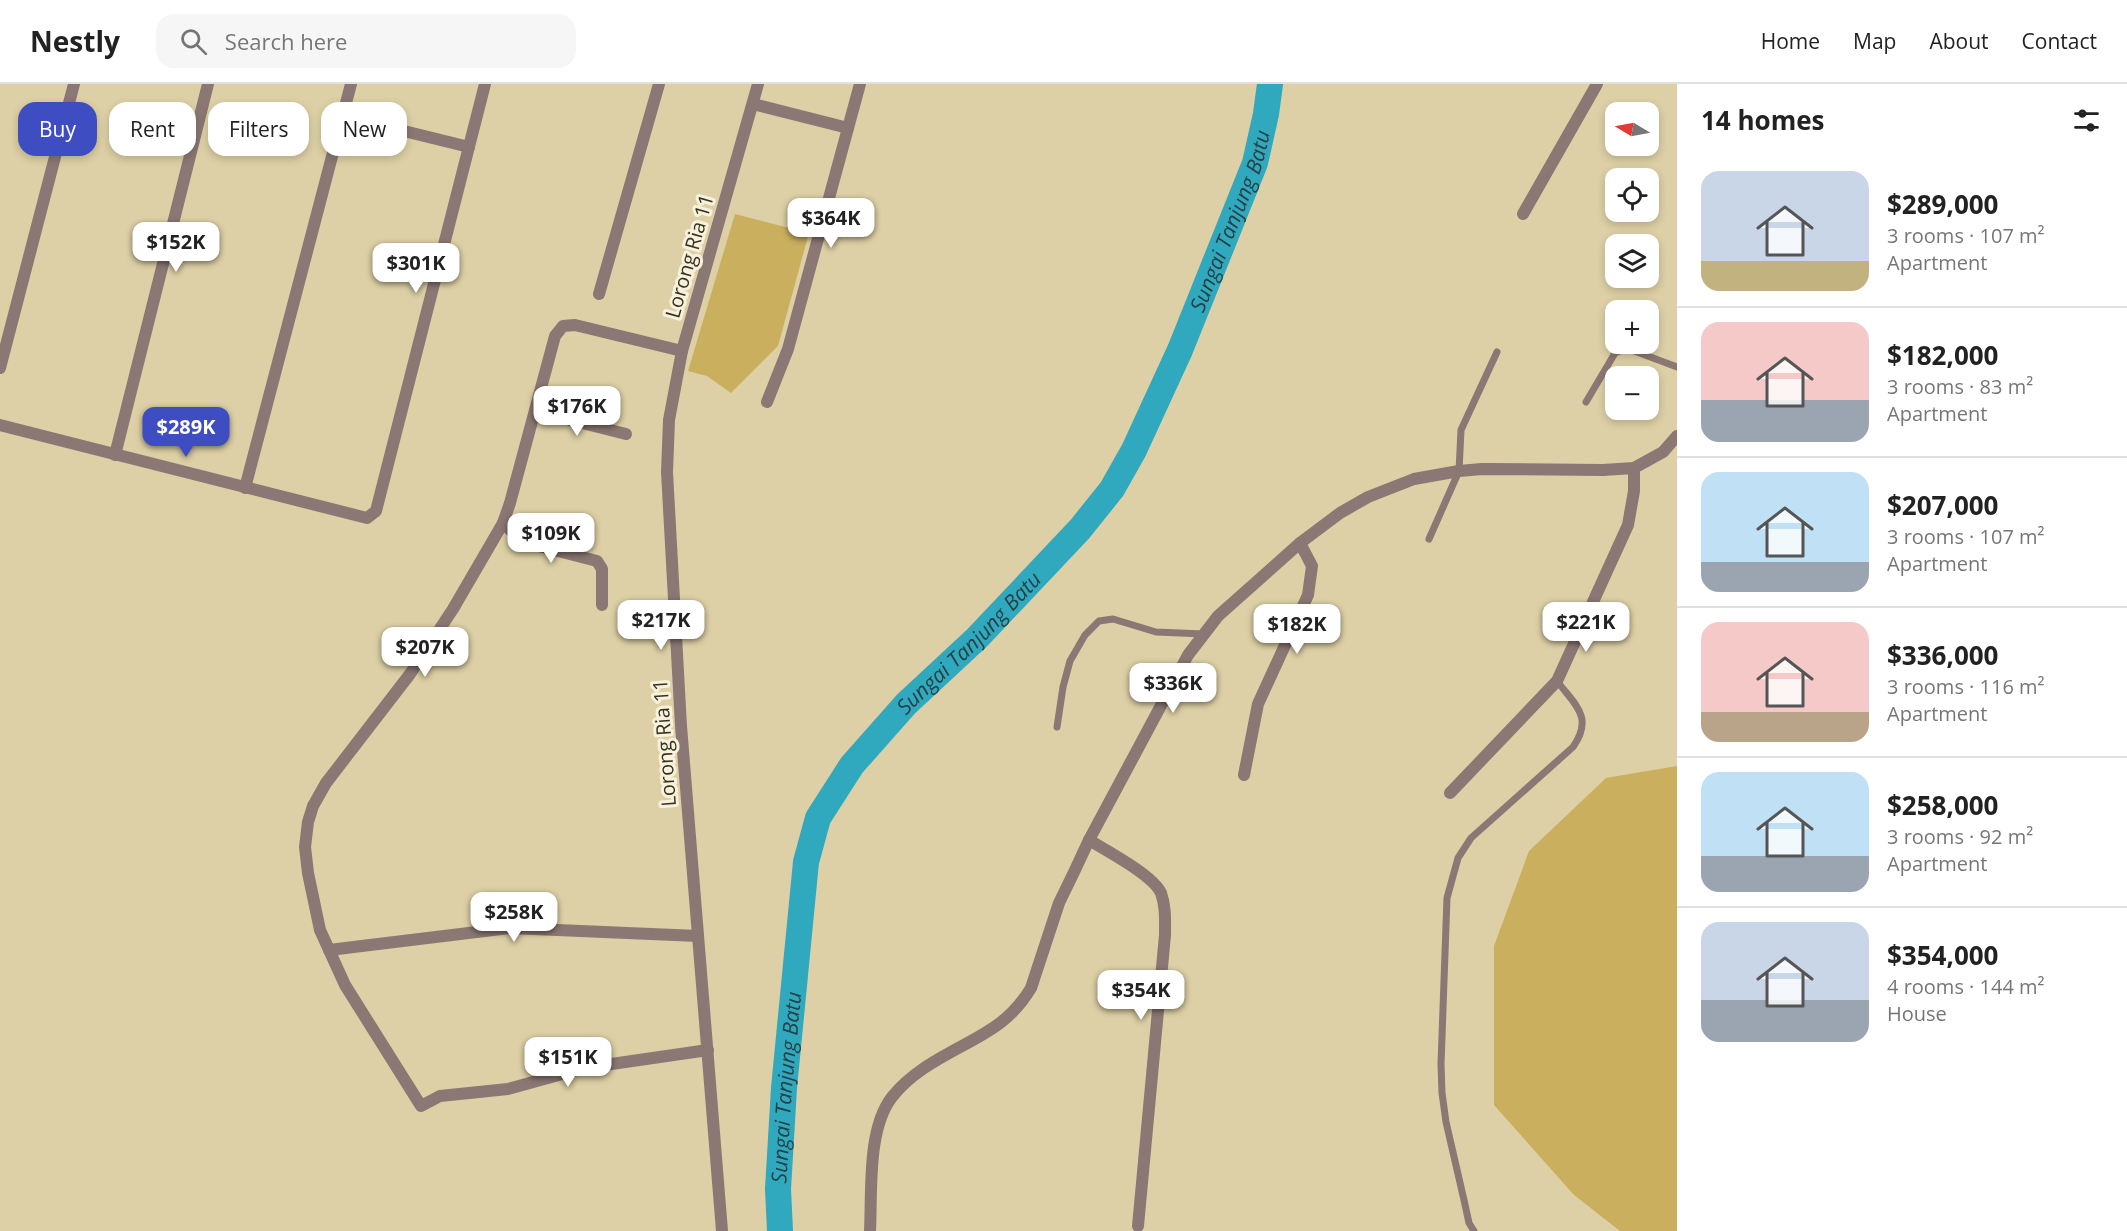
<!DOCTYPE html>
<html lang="en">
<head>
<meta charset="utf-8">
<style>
	:root { --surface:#fff; --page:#f6f6f6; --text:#222; --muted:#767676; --line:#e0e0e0; --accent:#3e4ec2 }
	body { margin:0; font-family:"Open Sans",sans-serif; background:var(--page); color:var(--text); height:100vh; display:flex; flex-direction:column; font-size:22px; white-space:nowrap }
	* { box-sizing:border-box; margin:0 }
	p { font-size:20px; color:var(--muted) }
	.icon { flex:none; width:33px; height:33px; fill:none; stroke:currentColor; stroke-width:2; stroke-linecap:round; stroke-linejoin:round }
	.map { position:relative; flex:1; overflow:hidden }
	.details { display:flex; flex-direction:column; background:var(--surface); width:450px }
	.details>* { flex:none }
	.banner { position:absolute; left:18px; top:18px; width:570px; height:54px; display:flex; gap:12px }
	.needle { width:39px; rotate:280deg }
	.buttons { position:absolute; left:1605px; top:18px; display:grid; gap:12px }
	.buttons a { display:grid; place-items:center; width:54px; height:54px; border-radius:12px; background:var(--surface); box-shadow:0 3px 9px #0003; font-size:30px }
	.price { position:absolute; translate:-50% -51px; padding:0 14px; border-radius:12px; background:#fff; color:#222; font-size:20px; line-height:39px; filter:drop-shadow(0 2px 3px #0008) }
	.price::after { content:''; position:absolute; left:50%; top:36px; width:18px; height:14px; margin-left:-9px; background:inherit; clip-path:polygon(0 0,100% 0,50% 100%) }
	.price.current { background:var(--accent); color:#fff }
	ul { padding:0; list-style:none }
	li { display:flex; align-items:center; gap:18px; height:150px; padding:0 24px }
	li+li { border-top:2px solid var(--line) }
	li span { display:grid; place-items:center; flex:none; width:168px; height:120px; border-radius:18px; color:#555 }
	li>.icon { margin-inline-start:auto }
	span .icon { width:72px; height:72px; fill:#fffc; stroke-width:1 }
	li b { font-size:26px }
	h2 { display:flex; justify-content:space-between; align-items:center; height:72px; padding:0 24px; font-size:26px }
	.chip { padding:0 21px; border-radius:18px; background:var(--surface); box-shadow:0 3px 9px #0003; font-size:21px; line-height:54px }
	.chip.current { background:var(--accent); color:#fff }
	header { display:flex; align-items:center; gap:36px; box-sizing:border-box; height:84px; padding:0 30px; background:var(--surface); border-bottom:2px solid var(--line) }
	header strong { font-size:28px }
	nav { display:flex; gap:33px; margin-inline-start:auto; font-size:21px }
	.search { width:420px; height:54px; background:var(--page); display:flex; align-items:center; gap:15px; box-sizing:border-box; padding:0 21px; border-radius:18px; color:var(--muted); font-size:22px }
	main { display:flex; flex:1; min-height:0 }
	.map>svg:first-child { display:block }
</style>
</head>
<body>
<header>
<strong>Nestly</strong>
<div class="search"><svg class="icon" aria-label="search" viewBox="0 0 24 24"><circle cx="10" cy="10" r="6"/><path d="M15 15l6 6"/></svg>Search here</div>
<nav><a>Home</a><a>Map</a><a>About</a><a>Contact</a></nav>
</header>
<main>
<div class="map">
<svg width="1677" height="1147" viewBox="0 0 1677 1147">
	<rect width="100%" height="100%" fill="#ddd0a6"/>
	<g fill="#caaf5e">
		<polygon points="735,130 809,149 778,262 731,309 707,292 688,287"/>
		<polygon points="1677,682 1677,1147 1620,1147 1574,1111 1494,1021 1494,862 1529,767 1606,694"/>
	</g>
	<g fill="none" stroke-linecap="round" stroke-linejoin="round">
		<path stroke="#30a8bd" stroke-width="26" id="s1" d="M 780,1147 L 778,1105 L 784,1004 L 806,778 L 818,734 L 852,681 L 906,620 L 977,554 L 1080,445 L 1112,405 L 1134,366 L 1180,266 L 1255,79 L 1266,30 L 1270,0"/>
		<g stroke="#8b7773" stroke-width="7">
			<polyline points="1586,318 1615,269 1621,266 1629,265 1677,283"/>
			<polyline points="1429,455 1459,387 1461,346 1497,268"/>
			<polyline points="1057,643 1063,603 1070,577 1085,551 1099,537 1113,535 1156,548 1204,550"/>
			<path d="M 1474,1147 L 1469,1139 L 1464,1116 L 1446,1038 L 1442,1009 L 1441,980 L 1447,814 L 1458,774 L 1471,754 L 1573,663 C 1594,633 1575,621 1557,597"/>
		</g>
		<g stroke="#8b7773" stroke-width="12">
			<polyline points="753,20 848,44"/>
			<polyline points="343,32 469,63"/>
			<polyline points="1523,130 1597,0"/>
			<polyline points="599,210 659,0"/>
			<polyline points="682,267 575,241 563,242 555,252 510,419 503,439 453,525 410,590 326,699 313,722 308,738 305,763 308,789 320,846 345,901 421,1022 440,1012 508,1005 584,984 708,966"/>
			<polyline points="0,284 74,0"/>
			<polyline points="767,318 788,265 860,0"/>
			<polyline points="535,327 626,350"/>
			<polyline points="0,341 367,434 376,427 485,0"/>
			<polyline points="115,371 208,0"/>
			<polyline points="245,404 351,0"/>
			<polyline points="503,439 523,458 597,477 602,485 602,521"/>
			<polyline points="1244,691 1258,620 1308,511 1312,482 1300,459"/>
			<polyline points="1450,709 1557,597 1628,441 1634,407 1634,384"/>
			<path d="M 1089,756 C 1107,767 1153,791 1161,809 C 1166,823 1165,837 1165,851 L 1138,1142"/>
			<polyline points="329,866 510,844 698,852"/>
			<polyline points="722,1147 681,642 667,388 669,336 682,267 758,0"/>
		</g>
		<path stroke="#8b7773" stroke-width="12" d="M 870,1147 C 872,1108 867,1045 892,1013 C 910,990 936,976 962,962 C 992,946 1013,934 1031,904 L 1059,819 L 1075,786 L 1089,756 L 1188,571 L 1218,532 L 1300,459 L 1340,429 L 1368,413 L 1414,395 L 1459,387 L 1482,385 L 1603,386 L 1634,384 L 1663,368 L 1677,352"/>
	</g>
	<g text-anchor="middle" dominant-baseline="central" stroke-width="6" stroke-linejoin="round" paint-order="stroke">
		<g font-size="20" fill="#373121" stroke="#f8f1dc">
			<text transform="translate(689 172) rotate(-74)">Lorong Ria 11</text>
			<text transform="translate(664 659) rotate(-94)">Lorong Ria 11</text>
		</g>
		<g font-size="21" font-style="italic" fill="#274045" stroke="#f8f1dc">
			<text stroke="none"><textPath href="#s1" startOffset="1152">Sungai Tanjung Batu</textPath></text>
			<text stroke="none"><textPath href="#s1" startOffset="648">Sungai Tanjung Batu</textPath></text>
			<text stroke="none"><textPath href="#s1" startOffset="144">Sungai Tanjung Batu</textPath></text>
		</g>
	</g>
</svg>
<div class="buttons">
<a><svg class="needle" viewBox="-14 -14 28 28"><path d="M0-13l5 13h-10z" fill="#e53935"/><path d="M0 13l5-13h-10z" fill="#767676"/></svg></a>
<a><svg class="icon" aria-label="locate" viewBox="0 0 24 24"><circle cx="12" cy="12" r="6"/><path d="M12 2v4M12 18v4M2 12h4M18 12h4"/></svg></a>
<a><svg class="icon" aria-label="layers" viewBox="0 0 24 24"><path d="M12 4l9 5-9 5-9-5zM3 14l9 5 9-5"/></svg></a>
<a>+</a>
<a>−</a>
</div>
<b class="price" style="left:831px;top:165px">$364K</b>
<b class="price" style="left:176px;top:189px">$152K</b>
<b class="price" style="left:416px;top:210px">$301K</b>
<b class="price" style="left:577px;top:353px">$176K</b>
<b class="price current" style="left:186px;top:374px">$289K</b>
<b class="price" style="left:551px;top:480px">$109K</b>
<b class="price" style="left:661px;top:567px">$217K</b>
<b class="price" style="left:1586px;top:569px">$221K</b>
<b class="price" style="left:1297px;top:571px">$182K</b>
<b class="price" style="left:425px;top:594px">$207K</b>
<b class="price" style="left:1173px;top:630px">$336K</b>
<b class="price" style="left:514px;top:859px">$258K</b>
<b class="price" style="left:1141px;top:937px">$354K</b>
<b class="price" style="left:568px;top:1004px">$151K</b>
<div class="banner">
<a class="chip current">Buy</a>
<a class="chip">Rent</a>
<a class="chip">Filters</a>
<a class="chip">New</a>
</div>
</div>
<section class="details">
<h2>14 homes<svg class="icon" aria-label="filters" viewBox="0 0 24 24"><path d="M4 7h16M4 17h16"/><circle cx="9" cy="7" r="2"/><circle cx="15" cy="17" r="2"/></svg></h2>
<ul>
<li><span style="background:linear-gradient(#c9d6e8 75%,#c2b280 0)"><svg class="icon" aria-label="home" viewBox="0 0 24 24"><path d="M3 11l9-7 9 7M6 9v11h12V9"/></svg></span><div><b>$289,000</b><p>3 rooms · 107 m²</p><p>Apartment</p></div></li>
<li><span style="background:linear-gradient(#f6c9c9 65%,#9aa5b1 0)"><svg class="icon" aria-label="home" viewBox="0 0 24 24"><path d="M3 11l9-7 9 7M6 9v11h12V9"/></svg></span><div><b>$182,000</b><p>3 rooms · 83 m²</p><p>Apartment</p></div></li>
<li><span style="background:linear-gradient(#bfe0f5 75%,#9aa5b1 0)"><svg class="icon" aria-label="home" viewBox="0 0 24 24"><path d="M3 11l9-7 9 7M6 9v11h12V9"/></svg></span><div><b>$207,000</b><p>3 rooms · 107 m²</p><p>Apartment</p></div></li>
<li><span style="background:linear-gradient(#f6c9c9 75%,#b9a48a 0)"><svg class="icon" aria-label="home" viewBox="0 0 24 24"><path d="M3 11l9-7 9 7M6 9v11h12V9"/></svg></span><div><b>$336,000</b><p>3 rooms · 116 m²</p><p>Apartment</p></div></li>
<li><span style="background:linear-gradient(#bfe0f5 70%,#9aa5b1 0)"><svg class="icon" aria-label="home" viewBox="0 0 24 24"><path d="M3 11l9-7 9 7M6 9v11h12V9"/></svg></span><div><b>$258,000</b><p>3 rooms · 92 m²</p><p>Apartment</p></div></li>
<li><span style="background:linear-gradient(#c9d6e8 65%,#9aa5b1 0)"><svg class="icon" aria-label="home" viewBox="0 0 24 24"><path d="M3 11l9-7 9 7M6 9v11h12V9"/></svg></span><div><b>$354,000</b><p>4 rooms · 144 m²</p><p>House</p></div></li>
</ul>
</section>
</main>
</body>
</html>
